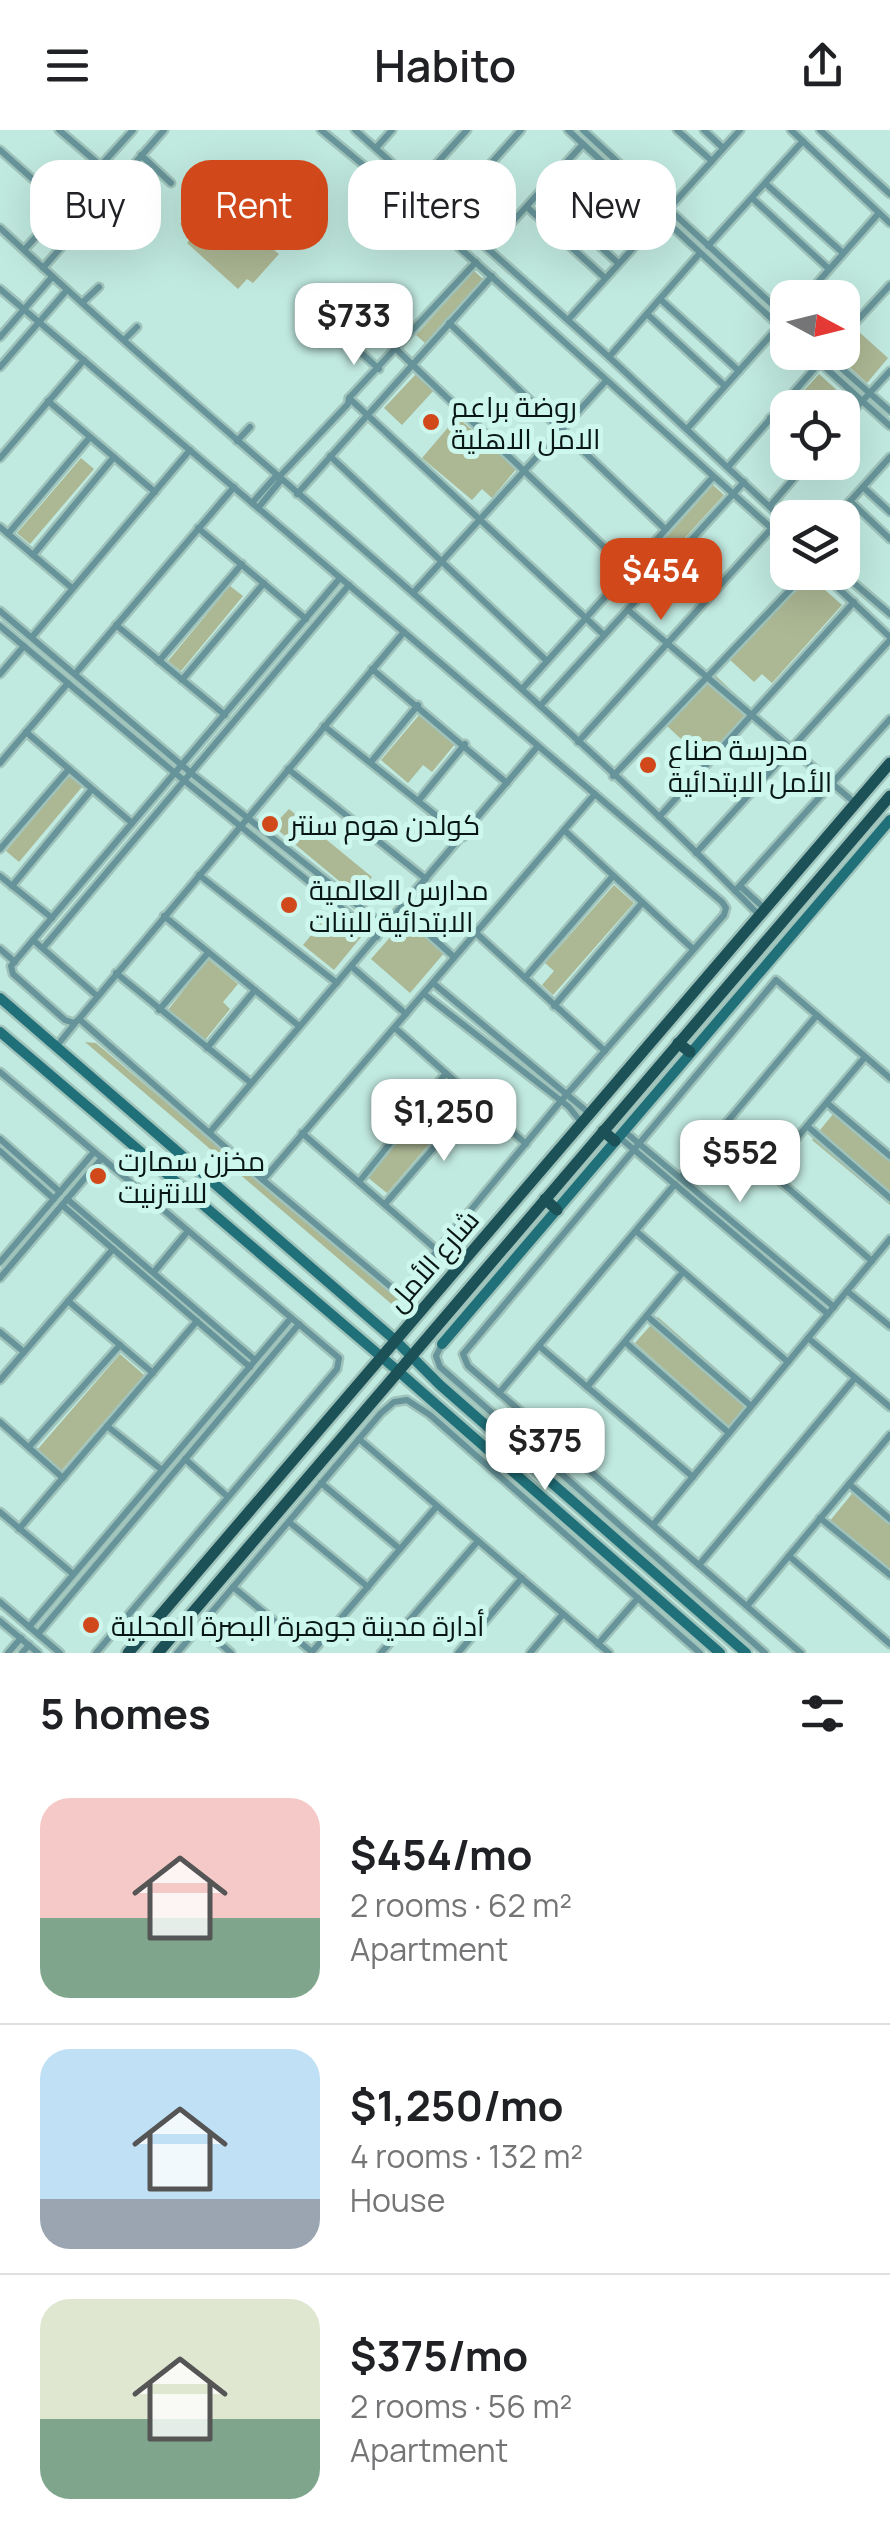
<!DOCTYPE html>
<html lang="en">
<head>
<meta charset="utf-8">
<style>
	:root { --surface:#fff; --page:#f6f6f6; --text:#202124; --muted:#757577; --line:#e0e0e0; --accent:#d1491b }
	body { margin:0; font-family:Manrope,Cairo,sans-serif; background:var(--page); color:var(--text); height:100vh; display:flex; flex-direction:column; font-size:38px; white-space:nowrap }
	* { box-sizing:border-box; margin:0 }
	p { font-size:32px; color:var(--muted) }
	.icon { flex:none; width:55px; height:55px; fill:none; stroke:currentColor; stroke-width:2; stroke-linecap:round; stroke-linejoin:round }
	.map { position:relative; height:1523px; overflow:hidden }
	.side { display:flex; flex-direction:column; background:var(--surface); flex:1 }
	.side>* { flex:none }
	.guide { position:absolute; left:30px; top:30px; width:830px; height:90px; display:flex; gap:20px }
	.needle { width:65px; rotate:97deg }
	.tools { position:absolute; left:770px; top:150px; display:grid; gap:20px }
	.tools a { display:grid; place-items:center; width:90px; height:90px; border-radius:20px; background:var(--surface); box-shadow:0 10px 40px #0002; font-size:50px }
	.price { position:absolute; translate:-50% -85px; padding:0 22px; border-radius:20px; background:#fff; color:#222; font-size:32px; line-height:65px; filter:drop-shadow(0 2px 5px #0008) }
	.price::after { content:''; position:absolute; left:50%; top:60px; width:30px; height:22px; margin-left:-15px; background:inherit; clip-path:polygon(0 0,100% 0,50% 100%) }
	.price.selected { background:var(--accent); color:#fff }
	ul { padding:0; list-style:none }
	li { display:flex; align-items:center; gap:30px; height:250px; padding:0 40px }
	li+li { border-top:2px solid var(--line) }
	li span { display:grid; place-items:center; flex:none; width:280px; height:200px; border-radius:30px; color:#555 }
	li>.icon { margin-inline-start:auto }
	span .icon { width:120px; height:120px; fill:#fffc; stroke-width:1 }
	li b { font-size:42px }
	h2 { display:flex; justify-content:space-between; align-items:center; height:120px; padding:0 40px; font-size:42px }
	.tag { padding:0 35px; border-radius:30px; background:var(--surface); box-shadow:0 10px 40px #0002; font-size:35px; line-height:90px }
	.tag.selected { background:var(--accent); color:#fff }
	header { display:flex; justify-content:space-between; align-items:center; height:130px; padding:0 40px; background:var(--surface); font-size:45px; font-weight:600 }
	.map>svg:first-child { display:block }
</style>
</head>
<body>
<header><svg class="icon" aria-label="menu" viewBox="0 0 24 24"><path d="M4 6h16M4 12h16M4 18h16"/></svg>Habito<svg class="icon" aria-label="share" viewBox="0 0 24 24"><path d="M12 15V3M7 8l5-5 5 5M5 13v7h14v-7"/></svg></header>
<div class="map">
<svg width="890" height="1523" viewBox="0 0 890 1523">
	<rect width="100%" height="100%" fill="#c0e9df"/>
	<g fill="#acb794">
		<polygon points="217,52 281,110 273,119 279,124 253,153 247,149 238,159 187,113 192,106 180,94"/>
		<polygon points="474,141 483,149 425,213 416,205"/>
		<polygon points="858,201 888,228 867,253 836,225 842,222 843,218"/>
		<polygon points="417,243 435,259 402,295 384,278"/>
		<polygon points="819,244 850,272 843,281 842,278 788,278"/>
		<polygon points="457,287 517,338 492,368 482,359 472,370 422,328"/>
		<polygon points="81,328 94,339 30,414 17,403"/>
		<polygon points="713,355 724,365 672,422 661,413"/>
		<polygon points="806,443 842,475 772,553 762,544 754,552 729,529"/>
		<polygon points="230,456 243,466 181,541 168,531"/>
		<polygon points="714,544 752,580 704,630 667,596"/>
		<polygon points="420,584 455,614 432,642 423,635 408,653 381,630"/>
		<polygon points="69,646 82,657 19,732 6,721"/>
		<polygon points="289,679 372,747 356,765 273,696"/>
		<polygon points="614,755 634,773 553,865 542,855 554,841 545,833"/>
		<polygon points="331,781 362,806 334,840 303,815"/>
		<polygon points="407,788 445,822 410,863 371,829"/>
		<polygon points="208,829 238,854 223,872 230,879 205,910 168,880"/>
		<polygon points="85,912 96,913 400,1171 395,1177"/>
		<polygon points="457,961 467,970 387,1063 366,1046 431,969 442,978"/>
		<polygon points="838,978 890,1021 890,1075 812,1010"/>
		<polygon points="658,1187 753,1271 730,1297 635,1213"/>
		<polygon points="120,1224 144,1245 61,1341 37,1320"/>
		<polygon points="855,1360 890,1390 890,1445 829,1392"/>
	</g>
	<g fill="none" stroke-linecap="round" stroke-linejoin="round">
		<defs>
			<g id="street">
				<polyline points="59,0 100,35"/>
				<polyline points="321,0 414,77 788,413"/>
				<polyline points="355,0 609,227 788,394"/>
				<polyline points="568,0 788,204"/>
				<polyline points="583,0 788,189"/>
				<polyline points="677,0 712,31"/>
				<polyline points="704,0 723,18"/>
				<polyline points="791,0 890,93"/>
				<polyline points="820,0 890,64"/>
				<polyline points="376,18 392,0"/>
				<polyline points="0,20 63,76"/>
				<polyline points="141,25 171,53"/>
				<polyline points="97,39 115,56"/>
				<polyline points="418,54 467,0"/>
				<polyline points="766,54 843,123"/>
				<polyline points="541,62 618,133"/>
				<polyline points="753,69 829,139"/>
				<polyline points="414,77 426,62"/>
				<polyline points="527,77 605,148"/>
				<polyline points="448,81 521,0"/>
				<path d="M 0,98 C 250,331 520,541 759,785"/>
				<polyline points="708,116 803,11"/>
				<polyline points="488,119 583,14"/>
				<polyline points="24,120 133,0"/>
				<polyline points="43,138 164,0"/>
				<polyline points="0,159 722,772 726,778 724,785 560,972 408,1156 400,1161 391,1157 263,1050 79,889"/>
				<polyline points="804,168 879,83"/>
				<polyline points="660,169 739,241"/>
				<polyline points="83,172 99,157"/>
				<polyline points="647,184 725,256"/>
				<polyline points="568,190 740,0"/>
				<polyline points="449,193 665,399"/>
				<polyline points="0,207 52,147"/>
				<polyline points="842,207 890,155"/>
				<polyline points="124,210 137,197"/>
				<polyline points="348,211 379,239"/>
				<polyline points="395,218 647,458"/>
				<polyline points="808,222 890,296"/>
				<polyline points="823,222 890,281"/>
				<polyline points="609,227 700,123"/>
				<polyline points="0,237 67,160"/>
				<polyline points="349,268 604,505"/>
				<polyline points="48,271 155,362"/>
				<polyline points="770,288 788,304"/>
				<polyline points="842,293 890,241"/>
				<polyline points="687,299 779,196"/>
				<polyline points="237,311 250,297"/>
				<polyline points="330,326 547,531"/>
				<polyline points="0,328 84,230"/>
				<polyline points="728,337 829,222"/>
				<polyline points="278,348 348,274 349,268 476,132"/>
				<polyline points="863,357 890,382"/>
				<polyline points="297,364 492,146"/>
				<polyline points="850,371 890,409"/>
				<polyline points="252,373 276,346"/>
				<polyline points="770,376 808,332"/>
				<polyline points="258,378 281,350"/>
				<polyline points="835,388 890,327"/>
				<polyline points="0,397 72,458"/>
				<polyline points="198,398 306,489"/>
				<polyline points="8,404 90,307"/>
				<polyline points="33,425 114,327"/>
				<polyline points="821,442 890,507"/>
				<polyline points="841,442 890,484"/>
				<polyline points="340,448 11,836 13,844 65,890 74,893 79,889 404,502"/>
				<polyline points="413,463 605,252"/>
				<polyline points="628,480 854,672"/>
				<polyline points="0,481 191,643 385,797"/>
				<polyline points="116,495 225,585"/>
				<polyline points="0,496 175,643 377,807"/>
				<polyline points="32,507 190,320"/>
				<polyline points="159,531 242,434"/>
				<polyline points="372,539 507,653"/>
				<polyline points="0,544 24,516"/>
				<polyline points="75,544 234,357"/>
				<polyline points="182,550 264,453"/>
				<polyline points="522,559 713,347"/>
				<polyline points="540,576 744,352"/>
				<polyline points="324,596 463,707"/>
				<polyline points="26,602 132,693"/>
				<polyline points="578,612 771,399"/>
				<polyline points="371,632 418,575"/>
				<polyline points="0,633 68,553"/>
				<polyline points="288,639 426,749"/>
				<polyline points="613,646 807,442"/>
				<polyline points="419,670 465,614"/>
				<polyline points="659,687 854,472"/>
				<polyline points="564,700 693,819"/>
				<polyline points="0,719 69,639"/>
				<polyline points="696,723 890,510"/>
				<polyline points="199,745 337,853"/>
				<polyline points="0,746 52,788"/>
				<polyline points="12,756 92,659"/>
				<polyline points="740,756 764,778"/>
				<polyline points="735,761 890,589"/>
				<polyline points="401,779 454,827"/>
				<polyline points="164,786 299,896"/>
				<polyline points="476,803 605,921"/>
				<polyline points="33,810 96,865"/>
				<polyline points="43,818 349,455"/>
				<polyline points="0,819 15,832"/>
				<polyline points="352,837 406,884"/>
				<polyline points="116,843 251,953"/>
				<polyline points="525,848 613,746"/>
				<polyline points="433,853 589,983"/>
				<polyline points="424,864 569,977 581,992"/>
				<polyline points="554,876 642,773"/>
				<polyline points="159,880 208,823"/>
				<polyline points="395,898 526,1014"/>
				<polyline points="56,917 76,892"/>
				<polyline points="207,918 255,860"/>
				<polyline points="0,942 339,1228 337,1239 96,1523"/>
				<polyline points="827,973 890,1026"/>
				<polyline points="807,996 890,1068"/>
				<polyline points="721,1000 872,1131"/>
				<polyline points="624,1001 834,1177"/>
				<polyline points="210,1002 538,616"/>
				<polyline points="302,1003 438,1121"/>
				<polyline points="619,1007 828,1184"/>
				<polyline points="0,1009 60,1062"/>
				<polyline points="0,1021 54,1069"/>
				<polyline points="769,1041 865,927"/>
				<polyline points="680,1048 817,885"/>
				<polyline points="263,1050 595,664"/>
				<polyline points="359,1052 446,943"/>
				<polyline points="67,1069 255,1230"/>
				<polyline points="385,1074 475,970"/>
				<polyline points="62,1075 250,1237"/>
				<polyline points="636,1101 788,1232"/>
				<polyline points="0,1132 94,1022"/>
				<polyline points="154,1142 188,1101"/>
				<polyline points="0,1148 102,1028"/>
				<polyline points="847,1161 890,1196"/>
				<polyline points="68,1171 153,1243"/>
				<polyline points="647,1186 751,1276"/>
				<polyline points="0,1202 24,1222"/>
				<polyline points="808,1208 890,1277"/>
				<polyline points="625,1212 729,1303"/>
				<polyline points="442,1214 436,1226 440,1237 765,1523"/>
				<polyline points="539,1216 693,1347"/>
				<polyline points="0,1250 113,1119"/>
				<polyline points="587,1257 683,1142"/>
				<polyline points="499,1263 675,1054"/>
				<polyline points="0,1292 63,1348"/>
				<polyline points="107,1296 162,1340"/>
				<polyline points="359,1309 609,1523"/>
				<polyline points="29,1317 120,1215"/>
				<polyline points="185,1329 228,1367"/>
				<polyline points="321,1353 400,1419"/>
				<polyline points="849,1354 890,1389"/>
				<polyline points="0,1382 73,1444"/>
				<polyline points="820,1388 890,1445"/>
				<polyline points="289,1392 368,1457"/>
				<polyline points="653,1395 890,1109"/>
				<polyline points="19,1399 197,1191"/>
				<polyline points="789,1426 890,1514"/>
				<polyline points="699,1435 855,1248"/>
				<polyline points="233,1457 312,1522"/>
				<polyline points="0,1472 60,1523"/>
				<polyline points="747,1476 890,1305"/>
				<polyline points="0,1491 38,1523"/>
				<polyline points="200,1496 231,1523"/>
				<polyline points="29,1497 291,1188"/>
				<polyline points="38,1504 299,1194"/>
				<polyline points="598,1514 638,1468"/>
				<polyline points="312,1522 437,1376"/>
				<polyline points="8,1523 21,1508"/>
				<polyline points="22,1523 29,1515"/>
				<polyline points="177,1523 381,1283 394,1272 407,1270 430,1285 700,1523"/>
				<polyline points="381,1523 478,1411"/>
				<polyline points="458,1523 522,1448"/>
				<polyline points="530,1523 563,1484"/>
				<polyline points="801,1523 468,1236 463,1224 776,850 890,948"/>
			</g>
			<g id="secondary">
				<polyline points="0,868 396,1211 440,1255 746,1523"/>
				<polyline points="0,902 398,1241 720,1523"/>
				<polyline points="442,1214 890,690"/>
			</g>
			<g id="primary">
				<polyline points="678,913 690,922"/>
				<polyline points="603,1001 615,1011"/>
				<polyline points="545,1069 557,1080"/>
				<polyline points="128,1523 890,633"/>
				<polyline points="158,1523 890,666"/>
			</g>
		</defs>
		<use href="#street" stroke="#9fc3ba" stroke-width="11"/>
		<use href="#secondary" stroke="#9fc3ba" stroke-width="15"/>
		<use href="#primary" stroke="#9fc3ba" stroke-width="16"/>
		<use href="#street" stroke="#67949a" stroke-width="6"/>
		<use href="#secondary" stroke="#207079" stroke-width="10"/>
		<use href="#primary" stroke="#1b5157" stroke-width="11"/>
	</g>
	<g fill="#d1491b" stroke="#cdf6ec" stroke-width="4">
		<circle cx="431" cy="292" r="10"/>
		<circle cx="648" cy="635" r="10"/>
		<circle cx="270" cy="694" r="10"/>
		<circle cx="289" cy="775" r="10"/>
		<circle cx="98" cy="1046" r="10"/>
		<circle cx="91" cy="1495" r="10"/>
	</g>
	<g text-anchor="middle" dominant-baseline="central" stroke-width="10" stroke-linejoin="round" paint-order="stroke">
		<g font-size="28" fill="#081714" stroke="#cdf6ec" text-anchor="start">
			<text x="451" y="276">روضة براعم<tspan x="451" dy="32">الامل الاهلية</tspan></text>
			<text x="668" y="619">مدرسة صناع<tspan x="668" dy="32">الأمل الابتدائية</tspan></text>
			<text x="290" y="694">كولدن هوم سنتر</text>
			<text x="309" y="759">مدارس العالمية<tspan x="309" dy="32">الابتدائية للبنات</tspan></text>
			<text x="118" y="1030">مخزن سمارت<tspan x="118" dy="32">للانترنيت</tspan></text>
			<text x="111" y="1495">أدارة مدينة جوهرة البصرة المحلية</text>
		</g>
		<g font-size="28" fill="#081714" stroke="#cdf6ec">
			<text transform="translate(432 1130) rotate(-49)">شارع الأمل</text>
		</g>
	</g>
</svg>
<div class="tools">
<a><svg class="needle" viewBox="-14 -14 28 28"><path d="M0-13l5 13h-10z" fill="#e53935"/><path d="M0 13l5-13h-10z" fill="#757577"/></svg></a>
<a><svg class="icon" aria-label="locate" viewBox="0 0 24 24"><circle cx="12" cy="12" r="6"/><path d="M12 2v4M12 18v4M2 12h4M18 12h4"/></svg></a>
<a><svg class="icon" aria-label="layers" viewBox="0 0 24 24"><path d="M12 4l9 5-9 5-9-5zM3 14l9 5 9-5"/></svg></a>
</div>
<b class="price" style="left:354px;top:238px">$733</b>
<b class="price selected" style="left:661px;top:493px">$454</b>
<b class="price" style="left:444px;top:1034px">$1,250</b>
<b class="price" style="left:740px;top:1075px">$552</b>
<b class="price" style="left:545px;top:1363px">$375</b>
<div class="guide">
<a class="tag">Buy</a>
<a class="tag selected">Rent</a>
<a class="tag">Filters</a>
<a class="tag">New</a>
</div>
</div>
<section class="side">
<h2>5 homes<svg class="icon" aria-label="filters" viewBox="0 0 24 24"><path d="M4 7h16M4 17h16"/><circle cx="9" cy="7" r="2"/><circle cx="15" cy="17" r="2"/></svg></h2>
<ul>
<li><span style="background:linear-gradient(#f6c9c9 60%,#7fa58c 0)"><svg class="icon" aria-label="home" viewBox="0 0 24 24"><path d="M3 11l9-7 9 7M6 9v11h12V9"/></svg></span><div><b>$454/mo</b><p>2 rooms · 62 m²</p><p>Apartment</p></div></li>
<li><span style="background:linear-gradient(#bfe0f5 75%,#9aa5b1 0)"><svg class="icon" aria-label="home" viewBox="0 0 24 24"><path d="M3 11l9-7 9 7M6 9v11h12V9"/></svg></span><div><b>$1,250/mo</b><p>4 rooms · 132 m²</p><p>House</p></div></li>
<li><span style="background:linear-gradient(#dfe7d0 60%,#7fa58c 0)"><svg class="icon" aria-label="home" viewBox="0 0 24 24"><path d="M3 11l9-7 9 7M6 9v11h12V9"/></svg></span><div><b>$375/mo</b><p>2 rooms · 56 m²</p><p>Apartment</p></div></li>
</ul>
</section>
</body>
</html>
